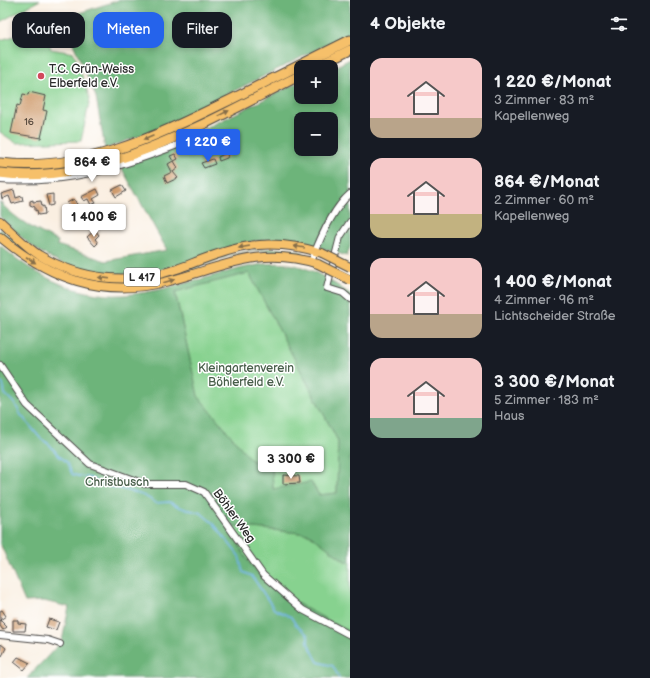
<!DOCTYPE html>
<html lang="de">
<head>
<meta charset="utf-8">
<style>
	:root { --surface:#171b24; --page:#242831; --text:#f1f3f6; --muted:#9ea1a6; --accent:#2563eb }
	body { margin:0; font-family:"Balsamiq Sans",sans-serif; background:var(--page); color:var(--text); height:100vh; display:flex; flex-direction:column; font-size:15px; white-space:nowrap }
	* { box-sizing:border-box; margin:0 }
	p { font-size:13px; color:var(--muted) }
	.icon { flex:none; width:22px; height:22px; fill:none; stroke:currentColor; stroke-width:2; stroke-linecap:round; stroke-linejoin:round }
	.map { position:relative; flex:1; overflow:hidden }
	.drawer { display:flex; flex-direction:column; background:var(--surface); width:300px }
	.drawer>* { flex:none }
	.hud { position:absolute; left:12px; top:12px; width:278px; height:36px; display:flex; gap:8px }
	.controls { position:absolute; left:294px; top:60px; display:grid; gap:8px }
	.controls a { display:grid; place-items:center; width:44px; height:44px; border-radius:8px; background:var(--surface); box-shadow:0 2px 6px #0003; font-size:20px }
	.price { position:absolute; translate:-50% -34px; padding:0 9px; border-radius:4px; background:#fff; color:#222; font-size:13px; line-height:26px; filter:drop-shadow(0 1px 2px #0008) }
	.price::after { content:''; position:absolute; left:50%; top:24px; width:12px; height:9px; margin-left:-6px; background:inherit; clip-path:polygon(0 0,100% 0,50% 100%) }
	.price.on { background:var(--accent); color:#fff }
	ul { padding:0; list-style:none }
	li { display:flex; align-items:center; gap:12px; height:100px; padding:0 20px }
	li span { display:grid; place-items:center; flex:none; width:112px; height:80px; border-radius:12px; color:#555 }
	li>.icon { margin-inline-start:auto }
	span .icon { width:48px; height:48px; fill:#fffc; stroke-width:1 }
	li b { font-size:17px }
	h2 { display:flex; justify-content:space-between; align-items:center; height:48px; padding:0 20px; font-size:17px }
	.chip { padding:0 14px; border-radius:12px; background:var(--surface); box-shadow:0 2px 6px #0003; font-size:14px; line-height:36px }
	.chip.on { background:var(--accent); color:#fff }
	main { display:flex; flex:1; min-height:0 }
	.map>svg:first-child { display:block }
</style>
</head>
<body>
<main>
<div class="map">
<svg width="350" height="678" viewBox="0 0 350 678">
	<rect width="100%" height="100%" fill="#fff"/>
	<filter id="ink" filterUnits="userSpaceOnUse"><feTurbulence type="fractalNoise" baseFrequency=".025" numOctaves="2"/><feDisplacementMap in="SourceGraphic" scale="8" xChannelSelector="R" yChannelSelector="G"/><feConvolveMatrix kernelMatrix="1 2 1 2 8 2 1 2 1" color-interpolation-filters="sRGB"/></filter>
	<filter id="wash" filterUnits="userSpaceOnUse"><feTurbulence type="fractalNoise" baseFrequency=".012" numOctaves="4" result="noise"/><feDisplacementMap in="SourceGraphic" scale="16" xChannelSelector="R" yChannelSelector="G"/><feGaussianBlur stdDeviation="0.9" result="paint"/><feColorMatrix in="noise" values="0 0 0 0 0 0 0 0 0 0 0 0 0 0 0 0 0 1.4 0 .05"/><feComposite in="paint" operator="in"/></filter>
	<g filter="url(#wash)">
		<rect width="100%" height="100%" fill="#faefe1"/>
		<g fill="#87d28f" stroke="#597e5d">
			<polygon points="0,0 40,0 0,22"/>
			<polygon points="22,34 48,41 51,49 74,53 90,99 81,141 16,143 0,132 0,40"/>
			<path d="M 0,229 C 29,251 57,274 94,280 C 114,284 136,283 155,279 C 198,269 235,246 281,249 C 288,249 298,250 304,253 C 286,254 268,249 249,251 C 222,256 198,269 171,277 C 103,297 53,276 0,232 Z"/>
			<polygon points="249,273 338,441 337,493 319,495 311,482 273,490 272,467 251,460 198,396 175,291"/>
			<polygon points="226,525 309,534 345,561 350,563 350,632 305,608 268,585 248,561"/>
		</g>
		<g fill="#6db47a" stroke="#4c7052" fill-rule="evenodd">
			<polygon points="119,0 350,0 350,33 160,128 105,149 96,97 66,27 70,16"/>
			<path d="M 350,59 L 350,246 L 347,256 C 321,248 292,238 264,240 C 237,242 213,254 188,262 C 138,278 89,282 42,253 C 26,243 13,229 0,217 L 0,202 C 15,219 38,232 58,241 L 57,245 L 106,261 L 167,250 L 121,167 L 182,140 L 301,81 L 301,97 L 331,97 L 331,69 ZM 301,119 L 331,119 L 331,149 L 301,149 Z"/>
			<path d="M 0,245 C 35,277 84,301 133,294 C 161,291 189,282 216,275 C 239,269 263,261 288,264 C 312,267 331,281 350,294 L 350,563 L 345,561 L 309,534 L 227,525 L 248,561 L 268,585 L 305,608 L 350,632 L 350,678 L 27,678 L 62,641 L 69,607 L 44,601 L 25,602 L 0,543 ZM 249,273 L 338,441 L 337,493 L 319,495 L 311,482 L 273,489 L 272,467 L 251,460 L 198,396 L 175,292 Z"/>
		</g>
		<g fill="none" stroke-linecap="round" stroke-linejoin="round">
			<path stroke="#72b5e7" stroke-width="1.5" d="M 0,382 L 3,384 L 5,394 L 15,404 L 21,415 L 41,439 L 49,444 L 59,456 L 67,462 L 72,474 C 78,477 84,476 90,478 C 94,479 98,484 103,485 C 119,489 144,492 155,503 L 169,502 L 182,508 L 201,513 L 214,524 L 239,556 L 243,572 L 252,576 L 274,609 L 291,617 L 296,625 L 308,635 L 308,643 L 318,662 L 333,666 L 339,678"/>
		</g>
		<g id="blocks">
			<g fill="#cd9868">
				<polygon points="29,92 46,96 43,110 47,111 41,138 11,133 17,105 20,106 23,94 28,95"/>
				<polygon points="226,153 228,156 227,158 219,161 218,157"/>
				<polygon points="175,154 178,159 174,161 178,168 173,172 178,178 167,183 164,176 172,172 168,164 173,161 170,156"/>
				<polygon points="213,159 215,164 204,168 201,163"/>
				<polygon points="122,185 126,191 116,197 112,190"/>
				<polygon points="97,189 100,195 93,199 96,203 91,205 88,199 84,201 81,197"/>
				<polygon points="14,190 16,198 22,196 23,201 12,204 9,196 2,199 1,194"/>
				<polygon points="53,194 53,205 49,206 46,195"/>
				<polygon points="74,199 79,208 73,212 67,203"/>
				<polygon points="33,200 33,202 41,201 42,207 44,206 45,214 38,215 37,210 35,211 35,207 30,205 30,201"/>
				<polygon points="95,230 99,235 95,239 98,243 95,246 87,237"/>
				<polygon points="283,475 299,476 300,483 283,484"/>
				<polygon points="2,610 6,616 0,620 7,627 3,630 0,626 0,611"/>
				<polygon points="49,619 59,622 56,630 46,627"/>
				<polygon points="13,620 18,620 18,623 26,624 25,631 13,631"/>
				<polygon points="1,644 6,648 2,656 0,654"/>
				<polygon points="18,657 30,663 24,670 14,662"/>
			</g>
		</g>
	</g>
	<g filter="url(#ink)">
		<use href="#blocks" fill-opacity="0" stroke="#4a4846" stroke-width="1"/>
		<g fill="none" stroke-linecap="round" stroke-linejoin="round">
			<defs>
				<g id="minor">
					<path d="M 0,180 C 67,184 119,168 180,144 L 184,146"/>
					<polyline points="350,222 340,237 327,288 343,293 350,299"/>
					<path d="M 311,262 C 319,241 332,209 350,194"/>
					<polyline points="0,365 27,405 90,464 145,484 186,484 204,492 263,575 303,610 350,635"/>
					<polyline points="0,635 48,640 60,644"/>
				</g>
				<g id="major">
					<path d="M 0,221 C 13,233 25,246 39,255 C 82,281 130,285 177,269 C 199,261 221,251 244,247 C 270,242 296,245 322,253"/>
					<path d="M 0,237 C 49,278 101,298 165,282 C 221,268 258,245 318,264"/>
				</g>
				<g id="highway">
					<polyline points="316,67 350,50"/>
					<path d="M 0,163 C 87,173 160,134 236,97 C 274,78 312,59 350,40"/>
					<path d="M 0,173 C 102,187 213,118 301,75"/>
				</g>
			</defs>
			<use href="#minor" stroke="#4a4846" stroke-width="8"/>
			<use href="#major" stroke="#4a4846" stroke-width="10"/>
			<use href="#highway" stroke="#4a4846" stroke-width="11"/>
			<use href="#minor" stroke="#fff" stroke-width="6"/>
			<use href="#major" stroke="#f6c06b" stroke-width="8"/>
			<use href="#highway" stroke="#f6c06b" stroke-width="9"/>
			<defs>
				<g id="major-bridge">
					<polyline points="322,253 350,267"/>
					<polyline points="318,264 350,280"/>
				</g>
			</defs>
			<use href="#major-bridge" stroke="#4a4846" stroke-width="10" stroke-linecap="butt"/>
			<use href="#major-bridge" stroke="#f6c06b" stroke-width="8"/>
		</g>
		<defs><path id="oneway-solid" d="M-6-.8H1V-3.2L6.5 0L1 3.2V.8H-6Z"/></defs>
		<g fill="#866e48">
			<use href="#oneway-solid" transform="translate(224 113) rotate(-26)"/>
			<use href="#oneway-solid" transform="translate(148 138) rotate(157)"/>
			<use href="#oneway-solid" transform="translate(244 247) rotate(170)"/>
			<use href="#oneway-solid" transform="translate(299 247) rotate(-170)"/>
			<use href="#oneway-solid" transform="translate(31 260) rotate(33)"/>
			<use href="#oneway-solid" transform="translate(104 278) rotate(-173)"/>
			<use href="#oneway-solid" transform="translate(169 281) rotate(-16)"/>
		</g>
	</g>
	<circle fill="#d1495b" stroke="#fff" stroke-width="1.5" cx="41" cy="76" r="4"/>
	<g text-anchor="middle" dominant-baseline="central" stroke-width="3" stroke-linejoin="round" paint-order="stroke">
		<g font-size="10" fill="#54463a">
			<text x="29" y="122">16</text>
		</g>
		<rect fill="#fff" stroke="#6b6b6b" stroke-width="1" x="124" y="268" width="36" height="18" rx="3"/>
		<g font-size="11" font-weight="bold" fill="#2b2b2b">
			<text x="142" y="277">L 417</text>
		</g>
		<g font-size="12" fill="#2b2b2b" stroke="#fff" text-anchor="start">
			<text x="49" y="69">T.C. Grün-Weiss<tspan x="49" dy="14">Elberfeld e.V.</tspan></text>
		</g>
		<g font-size="12" fill="#475d49" stroke="#fff">
			<text x="246" y="368">Kleingartenverein<tspan x="246" dy="14">Böhlerfeld e.V.</tspan></text>
			<text x="117" y="482">Christbusch</text>
		</g>
		<g font-size="12" fill="#2b2b2b" stroke="#fff">
			<text transform="translate(234 516) rotate(54)">Böhler Weg</text>
		</g>
	</g>
</svg>
<div class="controls">
<a>+</a>
<a>−</a>
</div>
<b class="price on" style="left:208px;top:163px">1 220 €</b>
<b class="price" style="left:92px;top:183px">864 €</b>
<b class="price" style="left:94px;top:238px">1 400 €</b>
<b class="price" style="left:291px;top:480px">3 300 €</b>
<div class="hud">
<a class="chip">Kaufen</a>
<a class="chip on">Mieten</a>
<a class="chip">Filter</a>
</div>
</div>
<section class="drawer">
<h2>4 Objekte<svg class="icon" aria-label="filters" viewBox="0 0 24 24"><path d="M4 7h16M4 17h16"/><circle cx="9" cy="7" r="2"/><circle cx="15" cy="17" r="2"/></svg></h2>
<ul>
<li><span style="background:linear-gradient(#f6c9c9 75%,#b9a48a 0)"><svg class="icon" aria-label="home" viewBox="0 0 24 24"><path d="M3 11l9-7 9 7M6 9v11h12V9"/></svg></span><div><b>1 220 €/Monat</b><p>3 Zimmer · 83 m²</p><p>Kapellenweg</p></div></li>
<li><span style="background:linear-gradient(#f6c9c9 70%,#c2b280 0)"><svg class="icon" aria-label="home" viewBox="0 0 24 24"><path d="M3 11l9-7 9 7M6 9v11h12V9"/></svg></span><div><b>864 €/Monat</b><p>2 Zimmer · 60 m²</p><p>Kapellenweg</p></div></li>
<li><span style="background:linear-gradient(#f6c9c9 70%,#b9a48a 0)"><svg class="icon" aria-label="home" viewBox="0 0 24 24"><path d="M3 11l9-7 9 7M6 9v11h12V9"/></svg></span><div><b>1 400 €/Monat</b><p>4 Zimmer · 96 m²</p><p>Lichtscheider Straße</p></div></li>
<li><span style="background:linear-gradient(#f6c9c9 75%,#7fa58c 0)"><svg class="icon" aria-label="home" viewBox="0 0 24 24"><path d="M3 11l9-7 9 7M6 9v11h12V9"/></svg></span><div><b>3 300 €/Monat</b><p>5 Zimmer · 183 m²</p><p>Haus</p></div></li>
</ul>
</section>
</main>
</body>
</html>
